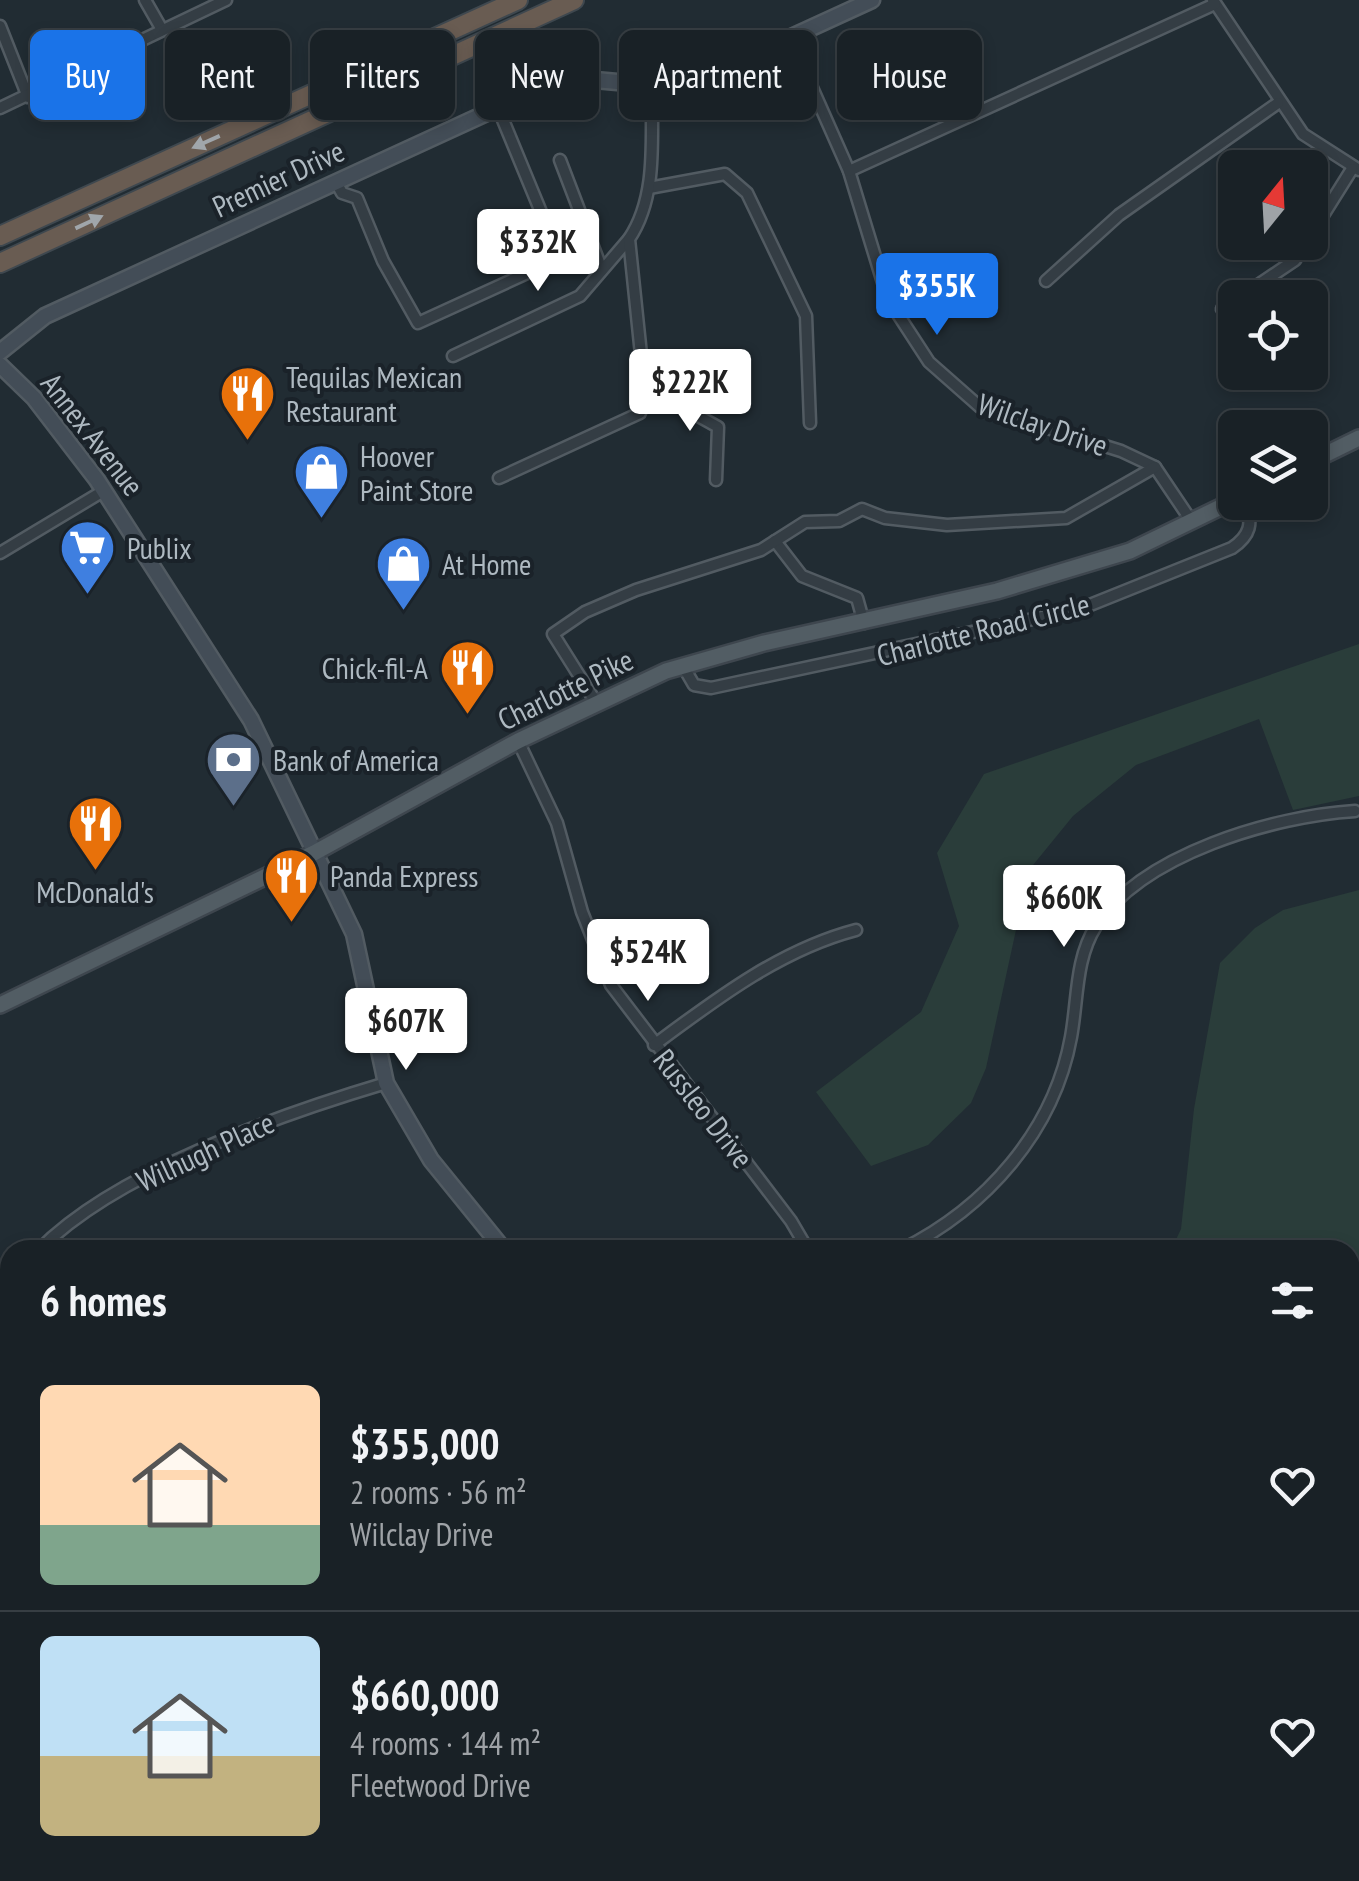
<!DOCTYPE html>
<html lang="en">
<head>
<meta charset="utf-8">
<style>
	:root { --surface:#192126; --page:#22292e; --text:#f1f3f6; --muted:#9fa3a7; --line:#373e43; --accent:#1a73e8 }
	body { margin:0; font-family:"PT Sans Narrow",sans-serif; background:var(--page); color:var(--text); height:100vh; display:flex; flex-direction:column; font-size:38px; white-space:nowrap }
	* { box-sizing:border-box; margin:0 }
	p { font-size:32px; color:var(--muted) }
	.icon { flex:none; width:55px; height:55px; fill:none; stroke:currentColor; stroke-width:2; stroke-linecap:round; stroke-linejoin:round }
	.map { position:relative; flex:1; overflow:hidden }
	.sheet { position:absolute; left:0px; top:1240px; width:1360px; height:642px; display:flex; flex-direction:column; background:var(--surface); border-radius:30px 30px 0 0; box-shadow:0 5px 15px #0003,0 0 0 2px var(--line) }
	.sheet>* { flex:none }
	.banner { position:absolute; left:30px; top:30px; width:1300px; height:90px; display:flex; gap:20px }
	.needle { width:65px; rotate:18deg }
	.tools { position:absolute; left:1218px; top:150px; display:grid; gap:20px }
	.tools a { display:grid; place-items:center; width:110px; height:110px; border-radius:15px; background:var(--surface); box-shadow:0 5px 15px #0003,0 0 0 2px var(--line); font-size:50px }
	.price { position:absolute; translate:-50% -85px; padding:0 22px; border-radius:10px; background:#fff; color:#222; font-size:32px; line-height:65px; filter:drop-shadow(0 2px 5px #0008) }
	.price::after { content:''; position:absolute; left:50%; top:60px; width:30px; height:22px; margin-left:-15px; background:inherit; clip-path:polygon(0 0,100% 0,50% 100%) }
	.price.selected { background:var(--accent); color:#fff }
	ul { padding:0; list-style:none }
	li { display:flex; align-items:center; gap:30px; height:250px; padding:0 40px }
	li+li { border-top:2px solid var(--line) }
	li span { display:grid; place-items:center; flex:none; width:280px; height:200px; border-radius:15px; color:#555 }
	li>.icon { margin-inline-start:auto }
	span .icon { width:120px; height:120px; fill:#fffc; stroke-width:1 }
	li b { font-size:42px }
	h2 { display:flex; justify-content:space-between; align-items:center; height:120px; padding:0 40px; font-size:42px }
	.tag { padding:0 35px; border-radius:15px; background:var(--surface); box-shadow:0 5px 15px #0003,0 0 0 2px var(--line); font-size:35px; line-height:90px }
	.tag.selected { background:var(--accent); color:#fff }
	.map>svg:first-child { display:block }
</style>
</head>
<body>
<div class="map">
<svg width="1359" height="1881" viewBox="0 0 1359 1881">
	<rect width="100%" height="100%" fill="#212c33"/>
	<g fill="#2a3d3a">
		<polygon points="1359,644 1359,796 1293,810 1259,719 1136,765 1073,816 1029,870 986,1068 971,1103 928,1145 871,1166 816,1092 921,1012 959,926 937,853 984,774"/>
		<polygon points="1359,890 1359,1287 1350,1285 1350,1250 1171,1250 1181,1229 1194,1109 1220,963 1255,928 1283,910"/>
	</g>
	<g fill="none" stroke-linecap="round" stroke-linejoin="round">
		<defs>
			<g id="street">
				<polyline points="145,0 161,28"/>
				<polyline points="1213,0 1303,134 1359,170"/>
				<polyline points="0,26 28,97"/>
				<polyline points="790,38 849,171 888,299 929,362 980,407 1121,451 1155,467 1192,522"/>
				<polyline points="0,108 226,0"/>
				<polyline points="560,160 602,270"/>
				<polyline points="849,171 1215,4"/>
				<polyline points="336,182 342,193 357,198 383,261 418,323 560,258 498,108"/>
				<polyline points="649,188 725,174 747,193 806,316 810,423"/>
				<polyline points="1310,236 1352,169"/>
				<polyline points="1046,281 1119,215 1278,103"/>
				<polyline points="1239,298 1295,260 1306,242"/>
				<polyline points="1222,309 1235,300"/>
				<polyline points="453,356 580,296 629,239"/>
				<polyline points="645,393 655,392 718,427 716,480"/>
				<path d="M 499,478 L 640,413 L 645,393 L 629,239 C 658,196 651,138 652,88"/>
				<polyline points="775,541 802,576 857,598 864,623"/>
				<polyline points="0,553 105,490"/>
				<path d="M 683,666 L 694,685 L 711,688 L 1080,609 L 1232,548 C 1251,535 1252,524 1247,502"/>
				<polyline points="597,704 553,634 585,612 636,590 761,550 805,522 839,521 862,509 885,518 947,525 1066,518 1155,467"/>
				<polyline points="518,741 557,823 582,912 611,985 791,1221 808,1250"/>
				<path d="M 654,1045 C 716,999 780,950 856,930"/>
				<path d="M 39,1250 C 115,1172 282,1114 386,1083"/>
				<path d="M 901,1250 C 986,1208 1054,1131 1071,1037 C 1078,999 1075,959 1096,926 C 1142,854 1274,816 1355,811"/>
				<polyline points="0,1271 10,1279"/>
				<polyline points="1350,1391 1359,1394"/>
				<polyline points="0,1599 10,1604"/>
				<polyline points="1350,1635 1359,1633"/>
				<polyline points="1350,1765 1359,1771"/>
				<polyline points="0,1782 10,1759"/>
				<polyline points="431,1872 433,1881"/>
				<polyline points="327,1881 341,1872"/>
				<polyline points="1015,1881 1023,1872"/>
			</g>
			<g id="secondary">
				<polyline points="0,352 45,316 543,87 595,80 673,87 700,79 872,0"/>
				<polyline points="0,365 34,398 97,480 251,720 354,934 386,1083 431,1160 504,1250"/>
				<polyline points="981,1872 990,1881"/>
			</g>
			<g id="primary">
				<polyline points="1310,462 1359,438"/>
				<polyline points="0,1005 314,853 518,741 666,671 764,643 997,591 1130,551 1235,500"/>
			</g>
			<g id="highway">
				<polyline points="0,236 518,0"/>
				<polyline points="0,263 574,0"/>
			</g>
		</defs>
		<use href="#street" stroke="#525b62" stroke-width="15"/>
		<use href="#secondary" stroke="#525b62" stroke-width="19"/>
		<use href="#primary" stroke="#3e464e" stroke-width="20"/>
		<use href="#highway" stroke="#3f484f" stroke-width="22"/>
		<use href="#street" stroke="#343d44" stroke-width="10"/>
		<use href="#secondary" stroke="#434d57" stroke-width="14"/>
		<use href="#primary" stroke="#525d64" stroke-width="15"/>
		<use href="#highway" stroke="#695c52" stroke-width="18"/>
	</g>
	<defs><path id="oneway-solid" d="M-6-.8H1V-3.2L6.5 0L1 3.2V.8H-6Z" transform="scale(2.5)"/></defs>
	<g fill="#a0a6ab">
		<use href="#oneway-solid" transform="translate(206 142) rotate(156)"/>
		<use href="#oneway-solid" transform="translate(89 222) rotate(-25)"/>
	</g>
	<defs>
		<symbol id="restaurant-pin" viewBox="-11 -11 22 30"><path d="M0 17L-7.5 6A9.5 9.5 0 1 1 7.5 6Z" fill="#e8710a" stroke="#1a2229"/><path d="M-5-6h1v4h1v-4h1v4h1v-4h1v5L-1.5 .5V6h-2V.5L-5-1ZM5-6V6H3V1.5H1.5Q1.5-4 5-6Z" fill="#fff"/></symbol>
		<symbol id="shop-pin" viewBox="-11 -11 22 30"><path d="M0 17L-7.5 6A9.5 9.5 0 1 1 7.5 6Z" fill="#3f7fe0" stroke="#1a2229"/><path d="M-5-2.5h2.3a2.7 3.5 0 0 1 5.4 0H5L5.5 6h-11ZM-1.5-2.5h3a1.5 2.3 0 0 0-3 0Z" fill="#fff"/></symbol>
		<symbol id="supermarket-pin" viewBox="-11 -11 22 30"><path d="M0 17L-7.5 6A9.5 9.5 0 1 1 7.5 6Z" fill="#3f7fe0" stroke="#1a2229"/><path d="M-6-5.5h2.5l.6 2H6L4.5 2H-2.5L-4.4-4H-6ZM-1.5 3.2a1.3 1.3 0 1 0 .1 0ZM3 3.2a1.3 1.3 0 1 0 .1 0Z" fill="#fff"/></symbol>
		<symbol id="bank-pin" viewBox="-11 -11 22 30"><path d="M0 17L-7.5 6A9.5 9.5 0 1 1 7.5 6Z" fill="#5c6f8a" stroke="#1a2229"/><path d="M-6-4H6V4H-6ZM0-2.3a2.3 2.3 0 1 0 0 4.6a2.3 2.3 0 1 0 0-4.6Z" fill="#fff"/></symbol>
	</defs>
	<g fill-rule="evenodd">
		<use href="#restaurant-pin" x="216" y="362" width="63" height="86"/>
		<use href="#shop-pin" x="290" y="440" width="63" height="86"/>
		<use href="#supermarket-pin" x="56" y="516" width="63" height="86"/>
		<use href="#shop-pin" x="372" y="532" width="63" height="86"/>
		<use href="#restaurant-pin" x="436" y="636" width="63" height="86"/>
		<use href="#bank-pin" x="202" y="728" width="63" height="86"/>
		<use href="#restaurant-pin" x="64" y="792" width="63" height="86"/>
		<use href="#restaurant-pin" x="260" y="844" width="63" height="86"/>
	</g>
	<g text-anchor="middle" dominant-baseline="central" stroke-width="8" stroke-linejoin="round" paint-order="stroke">
		<g font-size="30" fill="#aeb9c1" stroke="#1a2229">
			<text transform="translate(278 178) rotate(-25)">Premier Drive</text>
			<text transform="translate(1043 424) rotate(19)">Wilclay Drive</text>
			<text transform="translate(93 434) rotate(52)">Annex Avenue</text>
			<text transform="translate(983 629) rotate(-14)">Charlotte Road Circle</text>
			<text transform="translate(565 689) rotate(-26)">Charlotte Pike</text>
			<text transform="translate(704 1108) rotate(52)">Russleo Drive</text>
			<text transform="translate(205 1151) rotate(-25)">Wilhugh Place</text>
		</g>
		<g font-size="30" fill="#aeb9c1" stroke="#1a2229" text-anchor="start">
			<text x="286" y="376">Tequilas Mexican<tspan x="286" dy="34">Restaurant</tspan></text>
			<text x="360" y="455">Hoover<tspan x="360" dy="34">Paint Store</tspan></text>
			<text x="127" y="547">Publix</text>
			<text x="442" y="563">At Home</text>
			<text x="428" y="667" text-anchor="end">Chick-fil-A</text>
			<text x="273" y="759">Bank of America</text>
			<text x="330" y="875">Panda Express</text>
			<text x="95" y="891" text-anchor="middle">McDonald's</text>
		</g>
	</g>
</svg>
<div class="tools">
<a><svg class="needle" viewBox="-14 -14 28 28"><path d="M0-13l5 13h-10z" fill="#e53935"/><path d="M0 13l5-13h-10z" fill="#9fa3a7"/></svg></a>
<a><svg class="icon" aria-label="locate" viewBox="0 0 24 24"><circle cx="12" cy="12" r="6"/><path d="M12 2v4M12 18v4M2 12h4M18 12h4"/></svg></a>
<a><svg class="icon" aria-label="layers" viewBox="0 0 24 24"><path d="M12 4l9 5-9 5-9-5zM3 14l9 5 9-5"/></svg></a>
</div>
<b class="price" style="left:538px;top:294px">$332K</b>
<b class="price selected" style="left:937px;top:338px">$355K</b>
<b class="price" style="left:690px;top:434px">$222K</b>
<b class="price" style="left:1064px;top:950px">$660K</b>
<b class="price" style="left:648px;top:1004px">$524K</b>
<b class="price" style="left:406px;top:1073px">$607K</b>
<div class="banner">
<a class="tag selected">Buy</a>
<a class="tag">Rent</a>
<a class="tag">Filters</a>
<a class="tag">New</a>
<a class="tag">Apartment</a>
<a class="tag">House</a>
</div>
<section class="sheet">
<h2>6 homes<svg class="icon" aria-label="filters" viewBox="0 0 24 24"><path d="M4 7h16M4 17h16"/><circle cx="9" cy="7" r="2"/><circle cx="15" cy="17" r="2"/></svg></h2>
<ul>
<li><span style="background:linear-gradient(#ffd9b3 70%,#7fa58c 0)"><svg class="icon" aria-label="home" viewBox="0 0 24 24"><path d="M3 11l9-7 9 7M6 9v11h12V9"/></svg></span><div><b>$355,000</b><p>2 rooms · 56 m²</p><p>Wilclay Drive</p></div><svg class="icon" aria-label="heart" viewBox="0 0 24 24"><path d="M12 20l-8-8c-3-5 5-10 8-4 3-6 11-1 8 4z"/></svg></li>
<li><span style="background:linear-gradient(#bfe0f5 60%,#c2b280 0)"><svg class="icon" aria-label="home" viewBox="0 0 24 24"><path d="M3 11l9-7 9 7M6 9v11h12V9"/></svg></span><div><b>$660,000</b><p>4 rooms · 144 m²</p><p>Fleetwood Drive</p></div><svg class="icon" aria-label="heart" viewBox="0 0 24 24"><path d="M12 20l-8-8c-3-5 5-10 8-4 3-6 11-1 8 4z"/></svg></li>
</ul>
</section>
</div>
</body>
</html>
